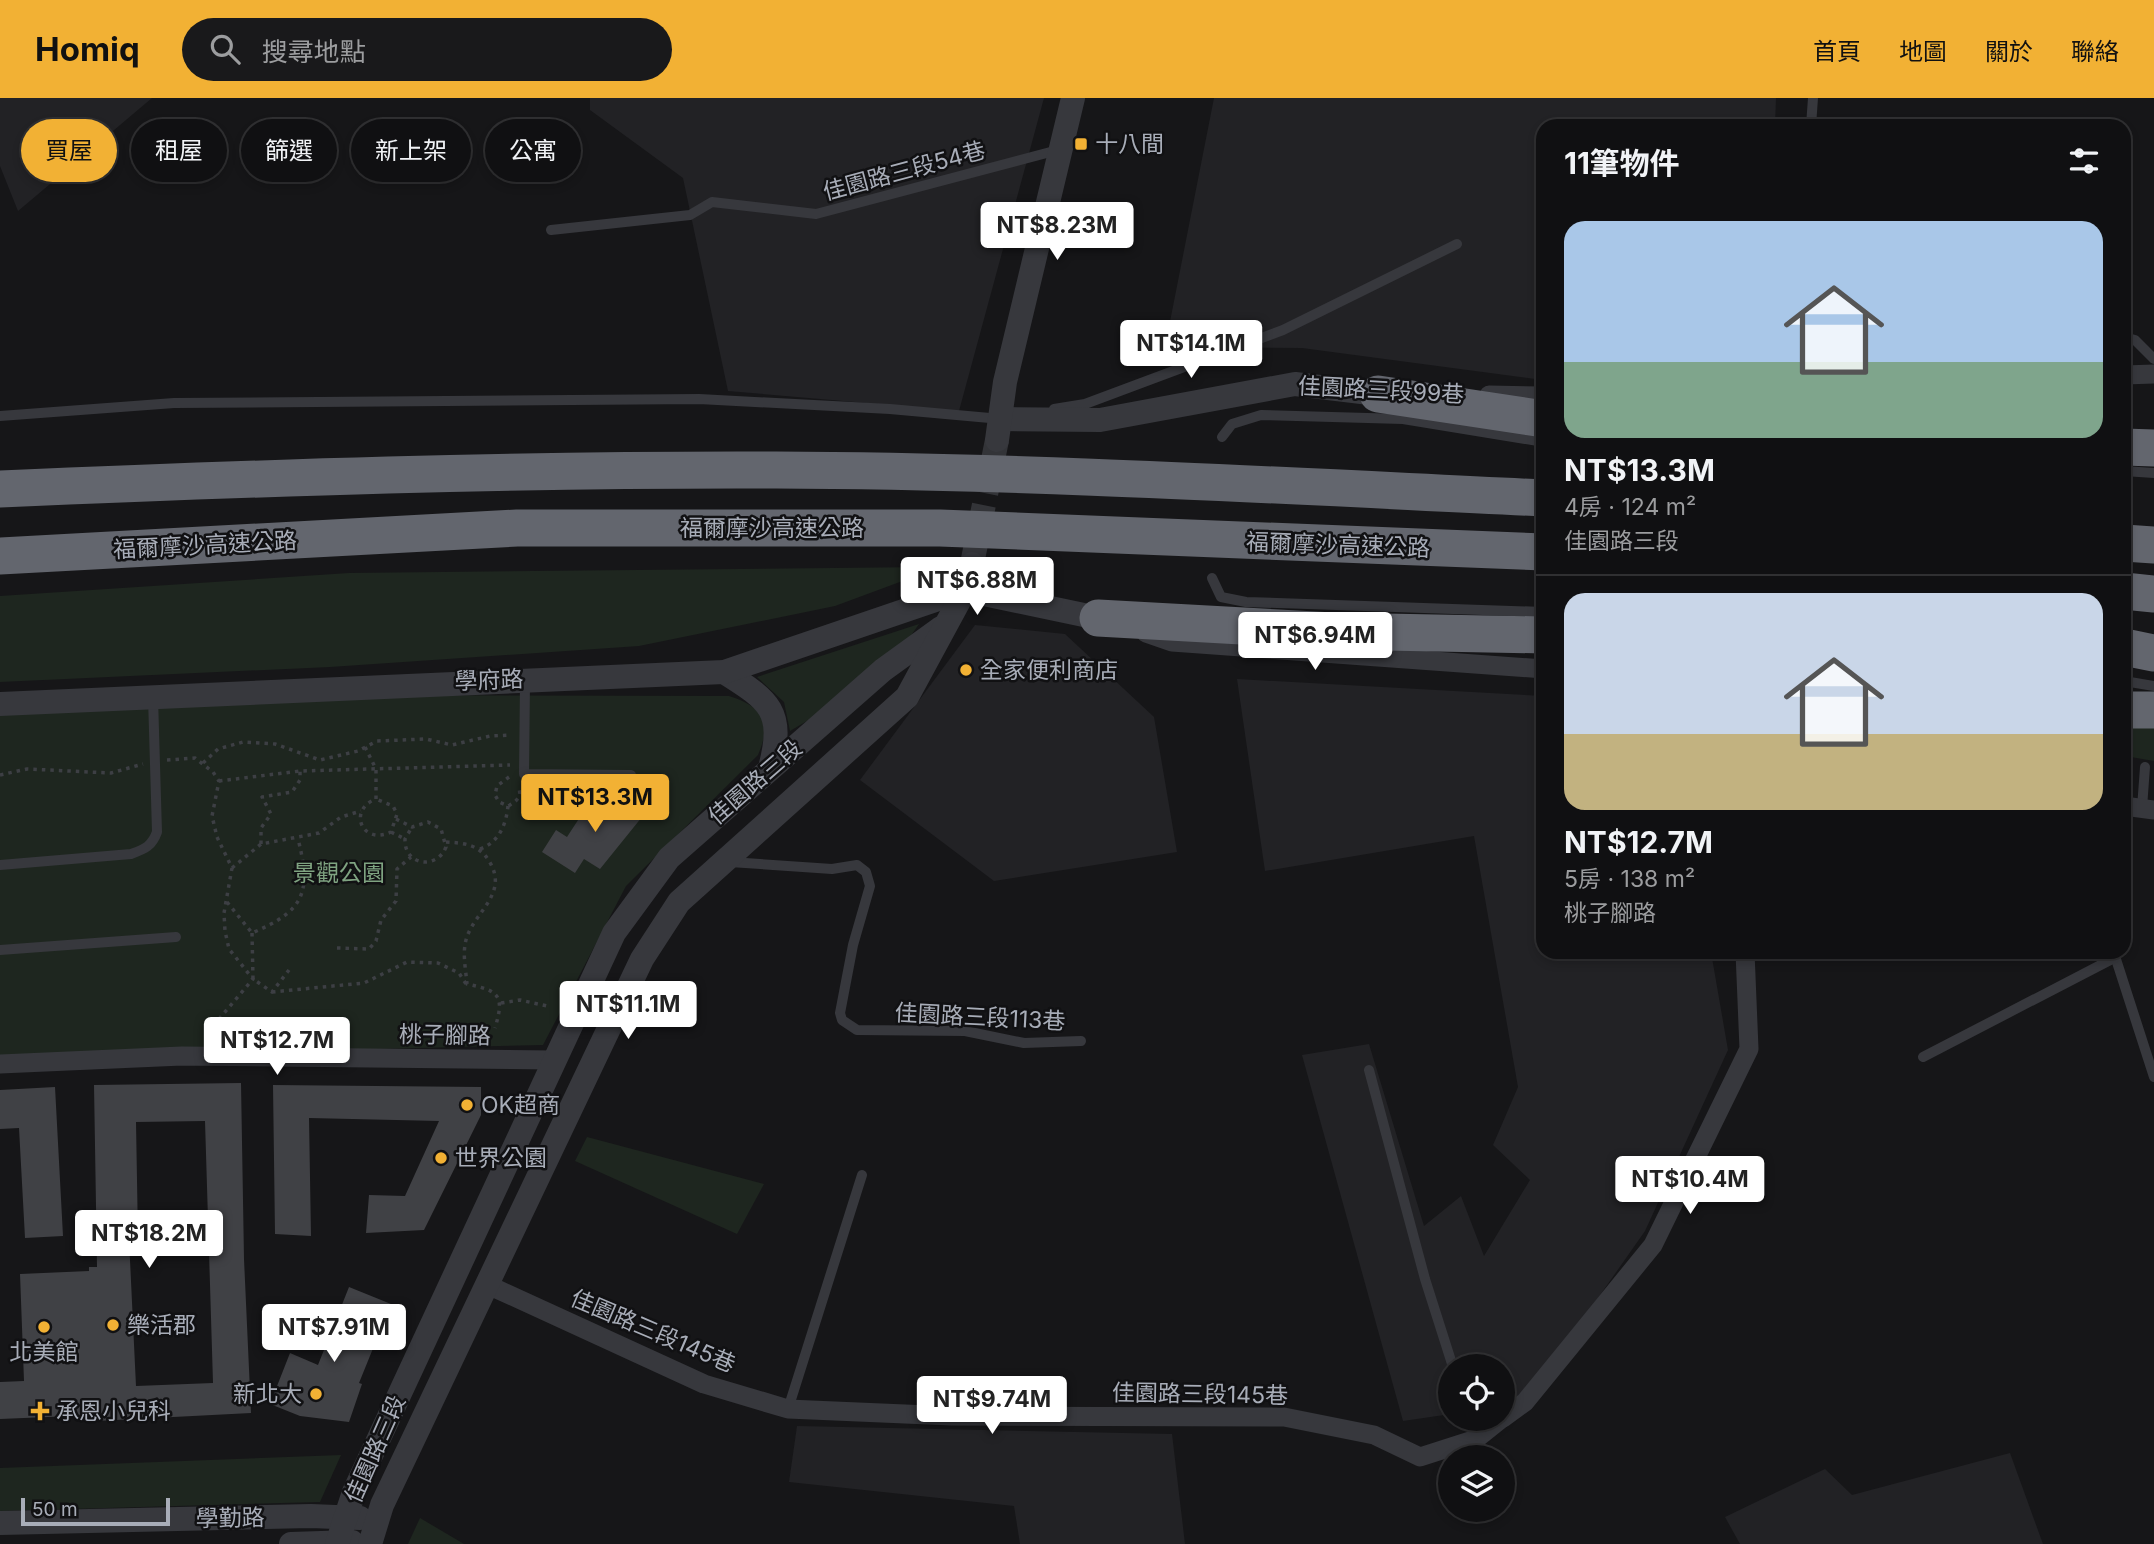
<!DOCTYPE html>
<html lang="zh-TW">
<head>
<meta charset="utf-8">
<style>
	:root { --surface:#101012; --page:#19191b; --text:#f1f3f6; --muted:#9c9d9f; --line:#303032; --accent:#f2b134 }
	body { margin:0; font-family:Inter,"Noto Sans TC",sans-serif; background:var(--page); color:var(--text); height:100vh; display:flex; flex-direction:column; font-size:26px; white-space:nowrap }
	* { box-sizing:border-box; margin:0 }
	p { font-size:23px; color:var(--muted) }
	.icon { flex:none; width:38px; height:38px; fill:none; stroke:currentColor; stroke-width:2; stroke-linecap:round; stroke-linejoin:round }
	.map { position:relative; flex:1; overflow:hidden }
	.sheet { position:absolute; left:1536px; top:21px; width:595px; height:840px; display:flex; flex-direction:column; background:var(--surface); border-radius:21px; box-shadow:0 4px 10px #0003,0 0 0 2px var(--line) }
	.sheet>* { flex:none }
	.hud { position:absolute; left:21px; top:21px; width:665px; height:63px; display:flex; gap:14px }
	.fabs { position:absolute; left:1438px; top:1256px; display:grid; gap:14px }
	.fabs a { display:grid; place-items:center; width:77px; height:77px; border-radius:50%; background:var(--surface); box-shadow:0 4px 10px #0003,0 0 0 2px var(--line); font-size:35px }
	.scale { position:absolute; left:21px; bottom:18px; width:149px; box-sizing:border-box; padding-left:7px; border:4px solid #a8adb8; border-top:0; font-size:19px; line-height:24px; white-space:nowrap; color:#a8adb8; -webkit-text-stroke:5px #111113; paint-order:stroke }
	.price { position:absolute; translate:-50% -60px; padding:0 16px; border-radius:7px; background:#fff; color:#222; font-size:23px; line-height:46px; filter:drop-shadow(0 2px 4px #0008) }
	.price::after { content:''; position:absolute; left:50%; top:42px; width:21px; height:16px; margin-left:-10px; background:inherit; clip-path:polygon(0 0,100% 0,50% 100%) }
	.price.selected { background:var(--accent); color:#111 }
	ul { padding:0; list-style:none }
	li { display:grid; align-content:center; gap:14px; height:371px; padding:0 28px }
	li+li { border-top:2px solid var(--line) }
	li span { display:grid; place-items:center; height:217px; border-radius:21px; color:#555 }
	li>.icon { margin-inline-start:auto }
	span .icon { width:126px; height:126px; fill:#fffc; stroke-width:1 }
	li b { font-size:30px }
	h2 { display:flex; justify-content:space-between; align-items:center; height:84px; padding:0 28px; font-size:30px }
	.chip { padding:0 24px; border-radius:32px; background:var(--surface); box-shadow:0 4px 10px #0003,0 0 0 2px var(--line); font-size:24px; line-height:63px }
	.chip.selected { background:var(--accent); color:#111 }
	header { display:flex; align-items:center; gap:42px; box-sizing:border-box; height:98px; padding:0 35px; background:var(--accent); color:#111 }
	header strong { font-size:33px }
	nav { display:flex; gap:38px; margin-inline-start:auto; font-size:24px }
	.search { width:490px; height:63px; background:var(--page); display:flex; align-items:center; gap:18px; box-sizing:border-box; padding:0 24px; border-radius:38px; color:var(--muted); font-size:26px }
	.map>svg:first-child { display:block }
</style>
</head>
<body>
<header>
<strong>Homiq</strong>
<div class="search"><svg class="icon" aria-label="search" viewBox="0 0 24 24"><circle cx="10" cy="10" r="6"/><path d="M15 15l6 6"/></svg>搜尋地點</div>
<nav><a>首頁</a><a>地圖</a><a>關於</a><a>聯絡</a></nav>
</header>
<div class="map">
<svg width="2154" height="1446" viewBox="0 0 2154 1446">
	<rect width="100%" height="100%" fill="#161618"/>
	<g fill="#222225">
		<polygon points="0,0 152,0 18,113 0,68"/>
		<polygon points="590,0 1044,0 959,313 728,293 683,80 590,12"/>
		<polygon points="1214,0 1776,0 1775,28 1544,28 1543,282 1302,250 1165,249"/>
		<polygon points="975,527 1065,536 1154,619 1177,754 994,783 860,682"/>
		<polygon points="1237,581 1543,598 1544,854 1711,854 1728,952 1645,1133 1525,1304 1503,1307 1503,1269 1451,1269 1451,1316 1403,1323 1302,957 1369,946 1424,1128 1461,1098 1484,1158 1530,1082 1493,1047 1518,989 1474,738 1265,773"/>
		<polygon points="797,1328 1172,1336 1185,1446 1020,1446 1014,1408 789,1384"/>
		<polygon points="2010,1355 2043,1446 1740,1446 1725,1419 1825,1371 1852,1397"/>
	</g>
	<g fill="#1e261f">
		<polygon points="928,469 916,478 835,508 639,548 330,569 0,584 0,498 349,475"/>
		<polygon points="919,526 883,578 790,633 784,604 757,579"/>
		<path d="M 339,597 L 729,598 C 761,608 773,623 758,657 L 626,788 L 543,947 L 0,960 L 0,617 Z"/>
		<polygon points="2124,624 2154,626 2154,663 2125,658"/>
		<polygon points="587,1039 764,1086 737,1136 575,1063"/>
		<polygon points="341,1357 320,1404 0,1413 0,1370"/>
		<polygon points="420,1420 464,1446 408,1446"/>
	</g>
	<g fill="#404145" fill-rule="evenodd">
		<polygon points="595,696 616,710 623,699 646,714 600,771 584,761 575,775 542,754 556,732 567,739"/>
		<path d="M 241,985 L 244,1161 L 251,1315 L 96,1323 L 96,1317 L 0,1321 L 0,1284 L 24,1283 L 20,1176 L 89,1173 L 89,1169 L 97,1169 L 94,987 ZM 205,1023 L 213,1285 L 136,1288 L 129,1141 L 138,1140 L 136,1024 Z"/>
		<polygon points="273,987 481,989 481,1017 424,1132 366,1135 369,1097 405,1098 439,1023 309,1020 311,1138 275,1136"/>
		<polygon points="55,989 63,1138 25,1140 19,1030 0,1031 0,992"/>
		<polygon points="349,1189 391,1206 359,1285 362,1286 349,1324 300,1318 270,1306 290,1255 318,1267"/>
	</g>
	<g fill="none" stroke-linecap="round" stroke-linejoin="round">
		<polyline stroke="#333438" stroke-width="24" stroke-dasharray="24 12" stroke-linecap="butt" points="972,466 997,342"/>
		<g stroke="#3d3f44" stroke-width="3.5" stroke-dasharray="3.5 5" stroke-linecap="butt">
			<path d="M 365,649 L 376,671 L 376,701 C 347,712 362,748 391,734 L 397,716 L 393,708 L 376,701"/>
			<polyline points="167,662 195,660 213,674 219,683 212,718 217,739 232,770 224,815 225,833 229,851 253,881 213,928"/>
			<polyline points="203,665 218,651 243,644 275,646 320,662 358,653 377,643 426,641 452,647 490,638 511,637"/>
			<polyline points="0,677 27,671 111,675 143,666"/>
			<path d="M 509,679 L 497,688 L 495,697 L 499,704 L 508,708 C 516,704 523,698 518,689"/>
			<polyline points="219,683 300,673 510,667"/>
			<path d="M 396,721 L 412,729 L 428,724 L 441,731 L 446,749 C 437,772 404,768 405,741 L 412,729"/>
			<polyline points="391,734 405,741"/>
			<path d="M 446,744 C 463,745 479,746 489,763 C 511,798 469,816 465,847 C 463,859 466,874 467,886 C 499,893 505,897 495,930"/>
			<polyline points="261,746 261,730 271,716 262,699 292,694 300,682 300,673"/>
			<path d="M 480,751 C 499,744 506,727 508,708"/>
			<polyline points="232,770 261,746 319,735 341,719 361,713"/>
			<path d="M 227,804 L 252,835 C 304,813 312,795 298,741"/>
			<polyline points="252,835 253,881 272,894 289,872"/>
			<polyline points="337,850 369,851 376,843 381,822 396,803 397,771 411,759"/>
			<polyline points="272,894 364,885 407,864 438,865 459,875 466,886"/>
			<polyline points="501,905 520,902 547,908"/>
		</g>
		<g stroke="#37383d" stroke-width="10">
			<polyline points="1811,28 1813,0"/>
			<polyline points="551,132 690,117 712,104 816,116 1058,52"/>
			<polyline points="2124,239 2135,242 2154,261"/>
			<polyline points="1054,311 1085,306 1283,232 1457,146"/>
			<polyline points="0,318 174,305 699,301 890,311 1001,321"/>
			<polyline points="1222,339 1232,326 1261,317 1403,321 1544,344"/>
			<polyline points="2124,373 2154,375"/>
			<polyline points="1212,480 1221,499 1246,504 1544,514"/>
			<polyline points="2124,583 2154,588"/>
			<polyline points="525,585 524,676 631,677"/>
			<polyline points="2142,710 2145,669"/>
			<polyline points="730,764 832,771 857,767 866,774 870,788 853,847 840,915 842,922 857,932 965,933 1024,945 1081,943"/>
			<path d="M 0,767 L 131,756 C 145,751 152,748 157,734 L 153,599"/>
			<polyline points="0,852 176,839"/>
			<polyline points="2114,855 2154,979"/>
			<polyline points="1923,959 2116,859"/>
			<polyline points="1369,972 1425,1181 1453,1269"/>
			<polyline points="788,1311 862,1077"/>
			<polyline points="1469,1321 1476,1341"/>
		</g>
		<g stroke="#37383d" stroke-width="19">
			<polyline points="2124,277 2154,276"/>
			<polyline points="1489,297 1544,298"/>
			<polyline points="1146,535 1172,544 1544,571"/>
			<polyline points="2124,708 2154,712"/>
			<polyline points="0,966 182,958 553,962"/>
			<polyline points="488,1187 704,1286 788,1311 952,1318 1284,1319 1374,1337 1420,1359 1476,1341 1501,1321"/>
			<polyline points="1503,1320 1525,1304 1653,1147 1749,951 1745,854"/>
		</g>
		<g stroke="#37383d" stroke-width="24">
			<polyline points="1000,321 1100,322 1295,286 1378,296"/>
			<polyline points="997,342 1005,284 1073,0"/>
			<polyline points="965,492 1098,520"/>
			<path d="M 724,574 C 770,603 785,613 770,670"/>
			<polyline points="0,606 724,574 965,492"/>
			<polyline points="0,1425 311,1418 360,1420"/>
			<polyline points="291,1446 352,1444"/>
			<polyline points="337,1446 354,1394 614,835 669,760 883,572 941,530"/>
			<polyline points="370,1446 382,1407 642,861 679,804 907,599 965,492 972,466"/>
		</g>
		<g stroke="#63666e" stroke-width="37">
			<polyline points="1378,296 1544,321"/>
			<polyline points="2124,349 2154,350"/>
			<path d="M 0,391 C 259,380 517,371 776,372 C 1032,373 1288,388 1544,400"/>
			<polyline points="2124,445 2154,447"/>
			<polyline points="0,458 517,430 940,430 1544,454"/>
			<polyline points="2124,493 2154,496"/>
			<polyline points="1098,520 1333,533 1544,537"/>
			<polyline points="2124,549 2154,555"/>
		</g>
		<polyline stroke="#63666e" stroke-width="37" points="2124,612 2154,612"/>
	</g>
	<g fill="#f2b134" stroke="#111113" stroke-width="2.5">
		<rect x="1074" y="39" width="14" height="14" rx="3.5"/>
		<circle cx="966" cy="572" r="7"/>
		<circle cx="467" cy="1007" r="7"/>
		<circle cx="441" cy="1060" r="7"/>
		<circle cx="113" cy="1227" r="7"/>
		<circle cx="44" cy="1229" r="7"/>
		<circle cx="316" cy="1296" r="7"/>
		<path d="M36.5 1302.5h7v7h7v7h-7v7h-7v-7h-7v-7h7z"/>
	</g>
	<g text-anchor="middle" dominant-baseline="central" stroke-width="5" stroke-linejoin="round" paint-order="stroke">
		<g font-size="23" fill="#a8adb8" stroke="#111113" text-anchor="start">
			<text x="1095" y="46">十八間</text>
			<text x="980" y="572">全家便利商店</text>
			<text x="481" y="1007">OK超商</text>
			<text x="455" y="1060">世界公園</text>
			<text x="127" y="1227">樂活郡</text>
			<text x="44" y="1254" text-anchor="middle">北美館</text>
			<text x="302" y="1296" text-anchor="end">新北大</text>
			<text x="56" y="1313">承恩小兒科</text>
		</g>
		<g font-size="23" fill="#a8adb8" stroke="#111113">
			<text transform="translate(904 73) rotate(-15)">佳園路三段54巷</text>
			<text transform="translate(1381 292) rotate(3)">佳園路三段99巷</text>
			<text x="772" y="430">福爾摩沙高速公路</text>
			<text transform="translate(205 447) rotate(-3)">福爾摩沙高速公路</text>
			<text transform="translate(1338 447) rotate(2)">福爾摩沙高速公路</text>
			<text transform="translate(489 582) rotate(-2)">學府路</text>
			<text transform="translate(755 684) rotate(-41)">佳園路三段</text>
			<text transform="translate(980 919) rotate(3)">佳園路三段113巷</text>
			<text transform="translate(445 937) rotate(1)">桃子腳路</text>
			<text transform="translate(653 1233) rotate(23)">佳園路三段145巷</text>
			<text transform="translate(1200 1296) rotate(1)">佳園路三段145巷</text>
			<text transform="translate(375 1351) rotate(-66)">佳園路三段</text>
			<text transform="translate(230 1420) rotate(-1)">學勤路</text>
		</g>
		<g font-size="23" fill="#7fa381" stroke="#111113">
			<text x="339" y="775">景觀公園</text>
		</g>
	</g>
</svg>
<div class="fabs">
<a><svg class="icon" aria-label="locate" viewBox="0 0 24 24"><circle cx="12" cy="12" r="6"/><path d="M12 2v4M12 18v4M2 12h4M18 12h4"/></svg></a>
<a><svg class="icon" aria-label="layers" viewBox="0 0 24 24"><path d="M12 4l9 5-9 5-9-5zM3 14l9 5 9-5"/></svg></a>
</div>
<div class="scale">50 m</div>
<b class="price" style="left:1057px;top:164px">NT$8.23M</b>
<b class="price" style="left:1191px;top:282px">NT$14.1M</b>
<b class="price" style="left:977px;top:519px">NT$6.88M</b>
<b class="price" style="left:1315px;top:574px">NT$6.94M</b>
<b class="price selected" style="left:595px;top:736px">NT$13.3M</b>
<b class="price" style="left:628px;top:943px">NT$11.1M</b>
<b class="price" style="left:277px;top:979px">NT$12.7M</b>
<b class="price" style="left:1690px;top:1118px">NT$10.4M</b>
<b class="price" style="left:149px;top:1172px">NT$18.2M</b>
<b class="price" style="left:334px;top:1266px">NT$7.91M</b>
<b class="price" style="left:992px;top:1338px">NT$9.74M</b>
<div class="hud">
<a class="chip selected">買屋</a>
<a class="chip">租屋</a>
<a class="chip">篩選</a>
<a class="chip">新上架</a>
<a class="chip">公寓</a>
</div>
<section class="sheet">
<h2>11筆物件<svg class="icon" aria-label="filters" viewBox="0 0 24 24"><path d="M4 7h16M4 17h16"/><circle cx="9" cy="7" r="2"/><circle cx="15" cy="17" r="2"/></svg></h2>
<ul>
<li><span style="background:linear-gradient(#a9c7e8 65%,#7fa58c 0)"><svg class="icon" aria-label="home" viewBox="0 0 24 24"><path d="M3 11l9-7 9 7M6 9v11h12V9"/></svg></span><div><b>NT$13.3M</b><p>4房 · 124 m²</p><p>佳園路三段</p></div></li>
<li><span style="background:linear-gradient(#c9d6e8 65%,#c2b280 0)"><svg class="icon" aria-label="home" viewBox="0 0 24 24"><path d="M3 11l9-7 9 7M6 9v11h12V9"/></svg></span><div><b>NT$12.7M</b><p>5房 · 138 m²</p><p>桃子腳路</p></div></li>
</ul>
</section>
</div>
</body>
</html>
